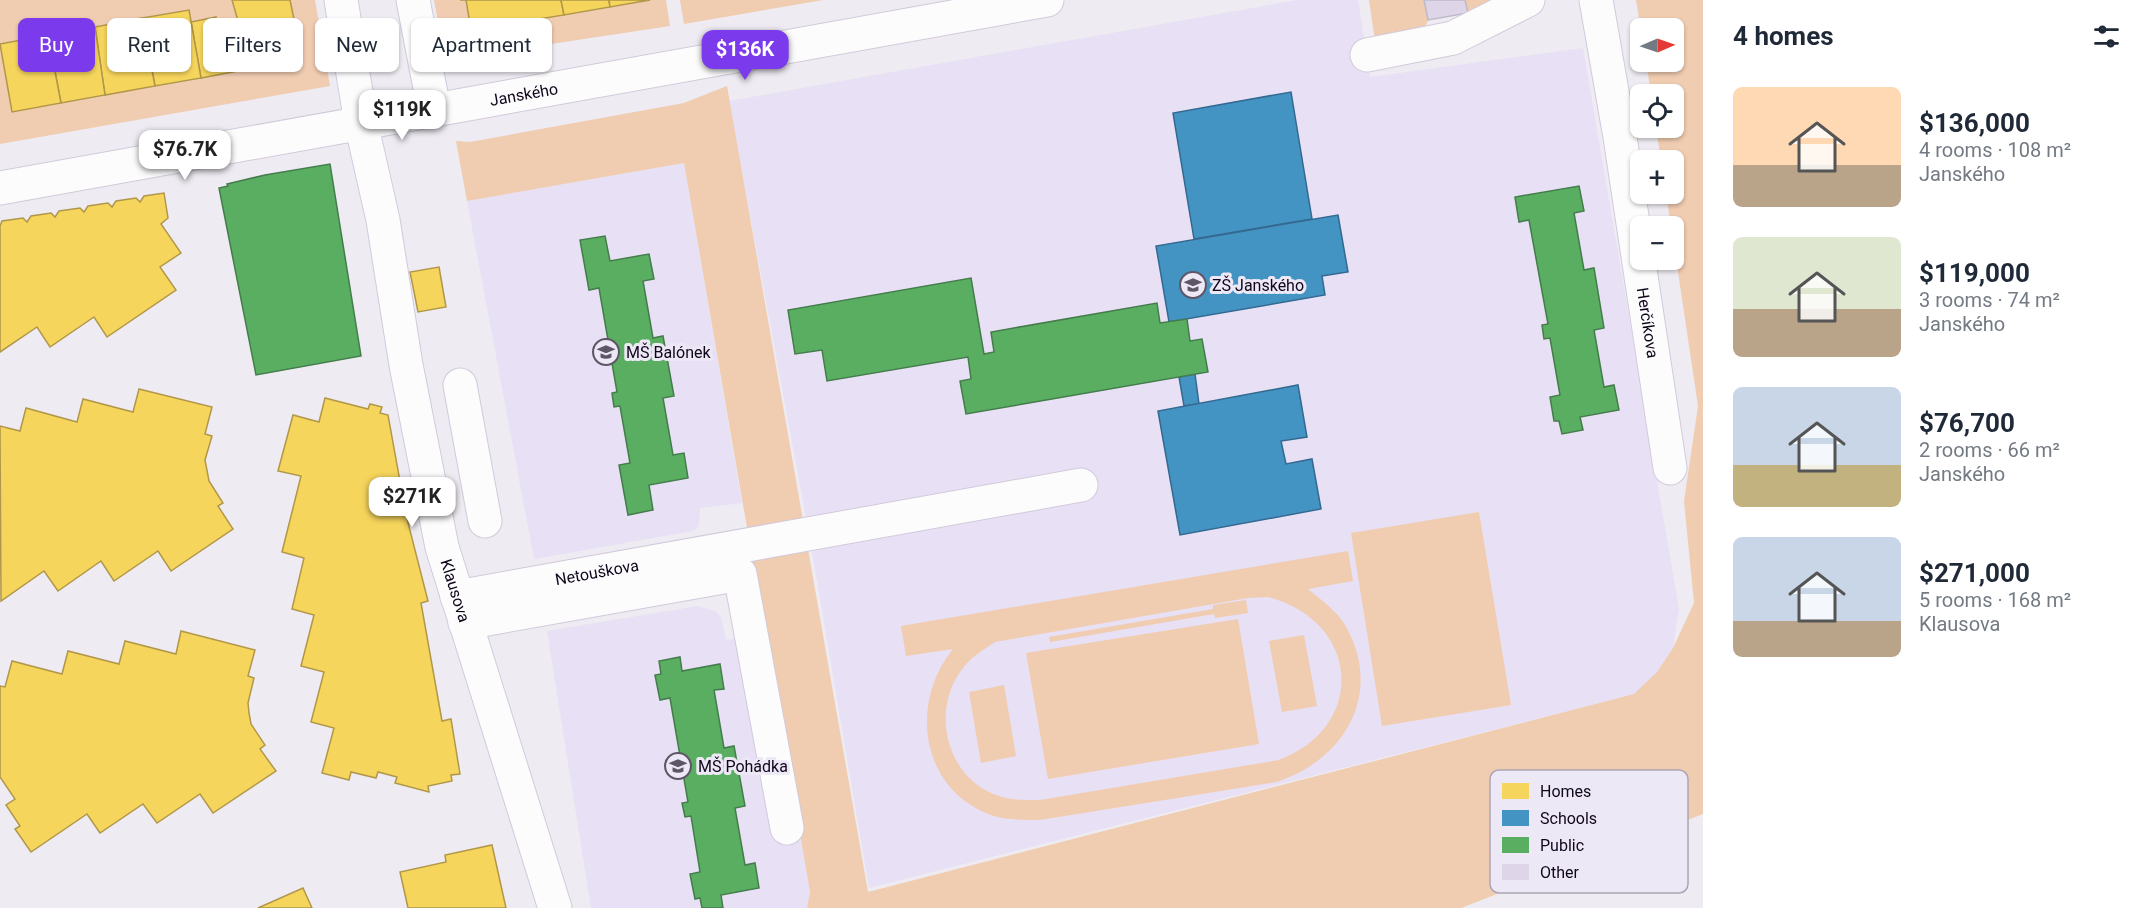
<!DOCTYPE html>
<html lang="en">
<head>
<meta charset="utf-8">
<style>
	:root { --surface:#fff; --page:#f2f2f3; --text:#1f2937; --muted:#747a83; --accent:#7c3aed }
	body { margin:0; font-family:Roboto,sans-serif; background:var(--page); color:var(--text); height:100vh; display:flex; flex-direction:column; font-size:22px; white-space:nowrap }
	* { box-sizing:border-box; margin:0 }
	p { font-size:20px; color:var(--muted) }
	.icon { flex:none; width:33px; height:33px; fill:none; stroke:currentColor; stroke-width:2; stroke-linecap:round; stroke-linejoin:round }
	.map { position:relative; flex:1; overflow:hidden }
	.panel { display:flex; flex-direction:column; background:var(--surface); width:450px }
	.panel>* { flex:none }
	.hud { position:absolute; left:18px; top:18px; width:570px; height:54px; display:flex; gap:12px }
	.needle { width:39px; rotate:88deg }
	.buttons { position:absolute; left:1630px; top:18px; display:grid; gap:12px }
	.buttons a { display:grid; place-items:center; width:54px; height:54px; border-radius:9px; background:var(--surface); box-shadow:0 2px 4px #0004; font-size:30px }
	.price { position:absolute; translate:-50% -51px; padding:0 14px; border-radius:12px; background:#fff; color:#222; font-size:20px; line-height:39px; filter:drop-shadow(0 2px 3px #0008) }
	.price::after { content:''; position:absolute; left:50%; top:36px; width:18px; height:14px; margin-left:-9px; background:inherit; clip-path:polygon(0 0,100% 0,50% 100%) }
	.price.on { background:var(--accent); color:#fff }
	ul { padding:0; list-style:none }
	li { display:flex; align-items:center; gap:18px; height:150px; padding:0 30px }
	li span { display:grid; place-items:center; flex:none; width:168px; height:120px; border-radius:9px; color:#555 }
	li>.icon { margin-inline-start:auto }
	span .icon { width:72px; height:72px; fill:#fffc; stroke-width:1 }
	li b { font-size:26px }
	h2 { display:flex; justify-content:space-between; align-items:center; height:72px; padding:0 30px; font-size:26px }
	.tag { padding:0 21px; border-radius:9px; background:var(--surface); box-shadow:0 2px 4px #0004; font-size:21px; line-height:54px }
	.tag.on { background:var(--accent); color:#fff }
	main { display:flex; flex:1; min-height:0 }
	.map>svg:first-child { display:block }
</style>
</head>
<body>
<main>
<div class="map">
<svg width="1703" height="908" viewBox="0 0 1703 908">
	<rect width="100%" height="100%" fill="#eeebf2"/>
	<g fill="#e8e0f4">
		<polygon points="1297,0 1358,0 1370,77 1583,48 1679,609 1673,648 1657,672 1635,694 869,888 809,534 729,101"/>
		<polygon points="684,163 742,503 700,508 699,526 693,531 534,559 467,201"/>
		<polygon points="698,606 715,611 721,617 726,640 764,633 810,892 807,908 591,908 547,631"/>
	</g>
	<g fill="#f0ccb1" fill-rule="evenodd">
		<polygon points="0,0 232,0 240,28 218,32 216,17 191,22 189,10 0,44"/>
		<polygon points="290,0 315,0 330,86 0,144 0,45 13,111 295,60 290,30 296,29"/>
		<polygon points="434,0 466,0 471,30 650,0 666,0 670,26 445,60"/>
		<polygon points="680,0 823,0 684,24"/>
		<polygon points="1369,0 1424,0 1428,20 1423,32 1375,41"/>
		<polygon points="1465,0 1503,0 1468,13"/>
		<polygon points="1636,0 1703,0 1703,814 1461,908 807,908 810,892 684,163 467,201 456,141 470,142 684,103 727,86 868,892 1634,694 1657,672 1673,648 1694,603 1684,501 1698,406 1674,245 1674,226 1671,226 1666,194 1674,194 1674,160 1661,160 1656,128 1674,128 1674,94 1651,94 1646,62 1674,62 1674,28 1641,30"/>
		<polygon points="1479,512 1511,705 1382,726 1351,533"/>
		<path d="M 1348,551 L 1353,581 L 1308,589 C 1321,600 1336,610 1345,625 C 1384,692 1346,760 1276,782 L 1040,820 C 1024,820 1009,820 994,816 C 921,792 908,704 953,649 L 906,656 L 901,626 ZM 1268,597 C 1360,621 1368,726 1279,760 L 1040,800 C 1026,800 1013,801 999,796 C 947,780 929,710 963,668 C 971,657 983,650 995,642 L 1248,598 Z"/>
		<polygon points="1246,600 1248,613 1215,618 1214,614 1050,642 1049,637 1213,609 1213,605"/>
		<polygon points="1238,619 1259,744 1048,779 1026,653"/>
		<polygon points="1304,635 1317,706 1282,712 1269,641"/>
		<polygon points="1004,685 1016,756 981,763 969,692"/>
	</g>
	<g fill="#f6d55c" stroke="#b19749" stroke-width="1.5">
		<polygon points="232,0 290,0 296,29 290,30 295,60 201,78 191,22 216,17 218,32 240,28"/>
		<polygon points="460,0 561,0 564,15 471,30 466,0"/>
		<polygon points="561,0 609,0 610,7 564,15"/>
		<polygon points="609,0 650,0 610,7"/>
		<polygon points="189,10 201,78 155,86 142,18"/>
		<polygon points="142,18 155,86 105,95 95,27"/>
		<polygon points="95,27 105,95 61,103 48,35"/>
		<polygon points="48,35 61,103 12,112 0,44"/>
		<polygon points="164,193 168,218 161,224 181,253 160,267 176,290 107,337 94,317 50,347 37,327 0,352 0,226 2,221 23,218 27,222 31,216 51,213 55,217 59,211 80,208 84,212 88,206 108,203 112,207 116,201 136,198 140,202 144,196"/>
		<polygon points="439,267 446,307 418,312 410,272"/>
		<polygon points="139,389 212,407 205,434 212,436 205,460 209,481 223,503 218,506 233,529 171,571 158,551 114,581 101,561 58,591 44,571 1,601 0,426 20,431 26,408 77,422 83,399 133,412"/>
		<polygon points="325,398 368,409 370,404 382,407 380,413 388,415 403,498 410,497 413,510 405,511 428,601 421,603 442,721 451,719 460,774 451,775 452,781 428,786 429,792 395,783 397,777 378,772 376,778 351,772 349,780 322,773 334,728 311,722 324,672 301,666 314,615 292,609 304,558 282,552 301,476 278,471 293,415 319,422"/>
		<polygon points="181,631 255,650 248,676 254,678 248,703 249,713 251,724 265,745 260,749 276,771 213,813 200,794 157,823 143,804 100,833 87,814 31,852 15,829 20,826 6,805 15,799 0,777 0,686 5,687 12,661 62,674 68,651 119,664 125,641 176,654"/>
		<polygon points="492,845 506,908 408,908 400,872 446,862 445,855"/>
		<polygon points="303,888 312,908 258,908"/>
	</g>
	<g fill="#4393c3" stroke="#346991" stroke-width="1.5">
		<polygon points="1291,92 1312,219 1194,239 1173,113"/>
		<polygon points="1338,215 1348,272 1322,276 1325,295 1169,322 1156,246"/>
		<polygon points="1195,374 1199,404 1184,406 1179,377"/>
		<polygon points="1298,385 1307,437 1281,441 1286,464 1312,459 1321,509 1180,535 1158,411"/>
	</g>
	<g fill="#5aae61" stroke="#447c4c" stroke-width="1.5">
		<polygon points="330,164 361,356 256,375 219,188 228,186 227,184 265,175"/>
		<polygon points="1579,186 1584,211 1574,213 1584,270 1594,268 1604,328 1594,330 1604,387 1614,385 1619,410 1580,417 1583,430 1562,434 1559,421 1554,421 1550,397 1560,395 1550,338 1544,339 1542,325 1548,324 1529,220 1519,222 1515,197"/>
		<polygon points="605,236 610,261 649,254 654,279 643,281 653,338 663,336 674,396 663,398 673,455 684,453 688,478 649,485 653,510 628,515 619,465 630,463 620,406 614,407 612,393 617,392 599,288 589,290 580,240"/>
		<polygon points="971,278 984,354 994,352 991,332 1157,303 1160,323 1187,319 1190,341 1202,339 1208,372 966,414 960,381 971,379 968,357 827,381 822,350 795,354 788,310"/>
		<polygon points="680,657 682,671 720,664 724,689 714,690 724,748 734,746 745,806 735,808 745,865 755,863 759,888 721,895 723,908 702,908 700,898 695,899 690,874 700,872 691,816 685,817 682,803 688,802 670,698 660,700 655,675 661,674 659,661"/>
	</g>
	<polygon fill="#ded6e8" stroke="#bfb8c8" stroke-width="1.5" points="1424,0 1465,0 1468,13 1428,20"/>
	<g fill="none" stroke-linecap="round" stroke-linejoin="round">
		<defs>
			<g id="minor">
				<path id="s1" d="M 341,0 L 361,123 L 383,220 L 406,365 L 442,547 L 555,908"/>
				<polyline points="413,0 434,109"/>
				<path id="s2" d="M 1596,0 L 1620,137 L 1670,468"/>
				<polyline points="1367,55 1453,38 1528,0"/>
				<path id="s3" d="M 0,188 L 1047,0"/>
				<polyline points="460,385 485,521"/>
				<path id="s4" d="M 457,597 L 1081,485"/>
				<polyline points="465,623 740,574 787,828"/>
			</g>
		</defs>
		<use href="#minor" stroke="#d2cadb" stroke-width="35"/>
		<use href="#minor" stroke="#fcfcfd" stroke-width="33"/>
	</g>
	<defs>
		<symbol id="school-ring" viewBox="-11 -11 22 22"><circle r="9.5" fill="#ede8f5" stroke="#5e5667" stroke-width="1.5"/><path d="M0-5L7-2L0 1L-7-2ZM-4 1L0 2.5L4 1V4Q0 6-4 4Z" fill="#5e5667"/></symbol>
	</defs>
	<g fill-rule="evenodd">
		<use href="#school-ring" x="1178" y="270" width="30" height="30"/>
		<use href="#school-ring" x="591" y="337" width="30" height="30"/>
		<use href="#school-ring" x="663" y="751" width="30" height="30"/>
	</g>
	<g text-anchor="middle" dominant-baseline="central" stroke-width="6" stroke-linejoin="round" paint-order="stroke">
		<g font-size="16" fill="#10061c" stroke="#ede8f5">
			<text stroke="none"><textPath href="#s3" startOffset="532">Janského</textPath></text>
			<text stroke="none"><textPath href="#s2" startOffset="327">Herčíkova</textPath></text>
			<text stroke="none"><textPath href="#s4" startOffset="142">Netouškova</textPath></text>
			<text stroke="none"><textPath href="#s1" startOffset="602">Klausova</textPath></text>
		</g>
		<g font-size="16" fill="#10061c" stroke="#ede8f5" text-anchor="start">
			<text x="1212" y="285">ZŠ Janského</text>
			<text x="626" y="352">MŠ Balónek</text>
			<text x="698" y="766">MŠ Pohádka</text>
		</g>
	</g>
	<rect x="1490" y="770" width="198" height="123" rx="9" fill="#ede8f5" stroke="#aba4b4" stroke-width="1.5"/>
	<rect x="1502" y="783" width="27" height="16" fill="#f6d55c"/>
	<rect x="1502" y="810" width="27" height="16" fill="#4393c3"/>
	<rect x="1502" y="837" width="27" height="16" fill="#5aae61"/>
	<rect x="1502" y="864" width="27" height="16" fill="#ded6e8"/>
	<g font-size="16" fill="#10061c">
		<text x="1540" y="797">Homes</text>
		<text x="1540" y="824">Schools</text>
		<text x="1540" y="851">Public</text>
		<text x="1540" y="878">Other</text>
	</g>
</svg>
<div class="buttons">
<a><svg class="needle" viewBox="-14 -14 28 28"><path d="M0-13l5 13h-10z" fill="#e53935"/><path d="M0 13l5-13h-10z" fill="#747a83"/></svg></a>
<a><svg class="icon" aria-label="locate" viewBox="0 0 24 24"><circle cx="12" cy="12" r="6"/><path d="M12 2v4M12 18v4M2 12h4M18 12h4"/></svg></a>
<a>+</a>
<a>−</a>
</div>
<b class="price on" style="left:745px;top:81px">$136K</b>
<b class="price" style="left:402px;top:141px">$119K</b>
<b class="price" style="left:185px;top:181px">$76.7K</b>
<b class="price" style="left:412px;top:528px">$271K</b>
<div class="hud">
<a class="tag on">Buy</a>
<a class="tag">Rent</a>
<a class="tag">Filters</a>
<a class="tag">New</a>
<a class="tag">Apartment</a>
</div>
</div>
<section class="panel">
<h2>4 homes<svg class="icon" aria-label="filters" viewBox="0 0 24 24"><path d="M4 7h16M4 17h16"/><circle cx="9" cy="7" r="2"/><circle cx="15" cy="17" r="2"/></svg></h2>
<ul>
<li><span style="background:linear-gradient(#ffd9b3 65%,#b9a48a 0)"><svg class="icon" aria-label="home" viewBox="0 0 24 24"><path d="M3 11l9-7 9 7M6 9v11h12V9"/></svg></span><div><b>$136,000</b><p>4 rooms · 108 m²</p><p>Janského</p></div></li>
<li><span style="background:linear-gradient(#dfe7d0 60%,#b9a48a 0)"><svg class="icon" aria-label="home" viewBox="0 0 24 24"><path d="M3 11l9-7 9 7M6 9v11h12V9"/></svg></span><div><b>$119,000</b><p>3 rooms · 74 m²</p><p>Janského</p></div></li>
<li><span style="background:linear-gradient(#c9d6e8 65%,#c2b280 0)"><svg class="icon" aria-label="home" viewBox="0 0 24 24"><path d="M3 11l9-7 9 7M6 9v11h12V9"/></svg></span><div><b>$76,700</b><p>2 rooms · 66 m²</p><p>Janského</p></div></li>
<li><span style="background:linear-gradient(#c9d6e8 70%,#b9a48a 0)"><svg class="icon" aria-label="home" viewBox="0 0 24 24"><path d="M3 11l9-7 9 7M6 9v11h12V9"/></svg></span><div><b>$271,000</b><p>5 rooms · 168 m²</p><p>Klausova</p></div></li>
</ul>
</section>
</main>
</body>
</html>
